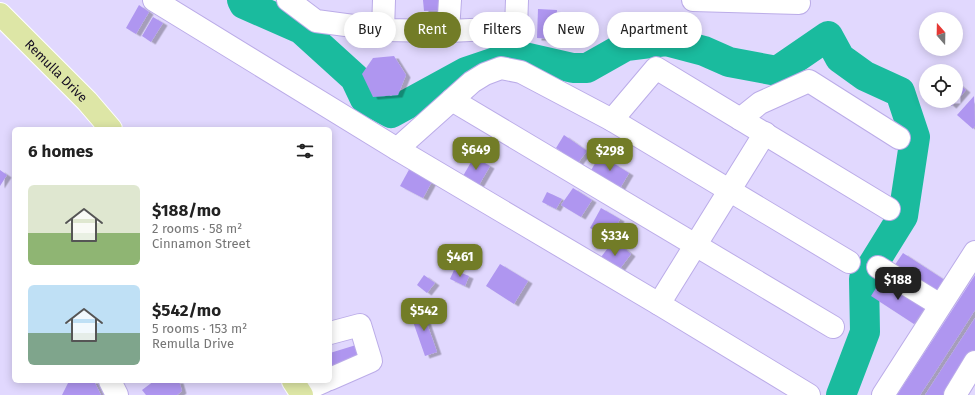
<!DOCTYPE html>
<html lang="en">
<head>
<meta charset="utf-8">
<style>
	:root { --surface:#fff; --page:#f2f2f2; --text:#222; --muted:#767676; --accent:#727c27 }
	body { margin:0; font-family:"Fira Sans",sans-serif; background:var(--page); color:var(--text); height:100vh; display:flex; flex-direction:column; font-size:15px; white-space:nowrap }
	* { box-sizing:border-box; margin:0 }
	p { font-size:13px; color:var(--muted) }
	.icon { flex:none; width:22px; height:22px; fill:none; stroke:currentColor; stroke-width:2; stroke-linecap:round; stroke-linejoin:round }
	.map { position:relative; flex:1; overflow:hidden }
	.drawer { position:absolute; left:12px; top:127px; width:320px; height:256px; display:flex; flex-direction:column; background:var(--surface); border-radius:6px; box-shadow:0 2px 10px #0003 }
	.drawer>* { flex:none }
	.hud { position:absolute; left:344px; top:12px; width:380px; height:36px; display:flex; gap:8px }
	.needle { width:26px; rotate:340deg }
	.controls { position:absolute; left:919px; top:12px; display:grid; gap:8px }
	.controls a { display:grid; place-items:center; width:44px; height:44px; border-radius:50%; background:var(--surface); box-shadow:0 2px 10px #0003; font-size:20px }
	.price { position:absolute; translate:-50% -34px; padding:0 9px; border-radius:8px; background:var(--accent); color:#fff; font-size:13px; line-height:26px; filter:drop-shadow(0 1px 2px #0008) }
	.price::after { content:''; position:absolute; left:50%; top:24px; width:12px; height:9px; margin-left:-6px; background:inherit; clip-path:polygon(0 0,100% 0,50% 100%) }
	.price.active { background:#222; color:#fff }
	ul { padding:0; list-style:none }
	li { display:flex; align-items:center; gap:12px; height:100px; padding:0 16px }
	li span { display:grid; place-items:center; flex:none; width:112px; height:80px; border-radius:6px; color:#555 }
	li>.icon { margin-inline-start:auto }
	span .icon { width:48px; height:48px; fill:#fffc; stroke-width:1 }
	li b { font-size:17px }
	h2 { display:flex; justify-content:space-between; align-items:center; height:48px; padding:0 16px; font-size:17px }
	.pill { padding:0 14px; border-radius:18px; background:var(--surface); box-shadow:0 2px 10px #0003; font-size:14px; line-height:36px }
	.pill.active { background:var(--accent); color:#fff }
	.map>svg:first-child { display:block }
</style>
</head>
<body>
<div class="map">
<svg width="975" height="395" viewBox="0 0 975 395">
	<defs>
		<filter id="shadow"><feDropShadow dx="4.5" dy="2.5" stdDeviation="0" flood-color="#0004"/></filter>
	</defs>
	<rect width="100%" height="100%" fill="#e1d8fe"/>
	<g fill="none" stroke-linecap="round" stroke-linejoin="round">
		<polyline stroke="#1abb9e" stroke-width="30" points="242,0 244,4 301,29 355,78 365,99 391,113 466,72 516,55 573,68 587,68 626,46 666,41 704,51 729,62 777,71 828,36 840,58 865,76 900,92 915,137 903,216 864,279 865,332 841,395"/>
	</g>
	<g fill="#af96f0" filter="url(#shadow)">
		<polygon points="423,0 444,0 444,10 424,11"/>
		<polygon points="139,5 149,12 136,34 126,28"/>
		<polygon points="538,9 557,10 556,39 537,38"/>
		<polygon points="153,17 163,23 151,42 142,36"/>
		<polygon points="394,56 406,75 398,95 373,97 362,74 373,58"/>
		<polygon points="956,82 966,90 952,106 946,101 956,101"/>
		<polygon points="974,96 975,126 973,129 957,115"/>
		<polygon points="564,135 587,151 578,163 556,148"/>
		<polygon points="600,155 629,173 619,190 590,172"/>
		<polygon points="474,157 490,166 479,185 463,176"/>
		<polygon points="411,166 434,178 423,198 400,186"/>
		<polygon points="0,170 7,175 0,186"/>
		<polygon points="573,188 592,200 581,217 561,205"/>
		<polygon points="547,192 562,199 556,209 542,202"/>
		<polygon points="601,208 620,219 609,239 590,228"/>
		<polygon points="614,240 631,254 616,274 598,261"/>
		<polygon points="903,253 946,281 933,300 890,272"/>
		<polygon points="500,264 528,281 514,304 486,286"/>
		<polygon points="454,270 469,276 465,286 450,279"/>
		<polygon points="424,275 435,283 427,293 417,285"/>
		<polygon points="975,275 975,310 932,377 920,395 897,395"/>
		<polygon points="883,277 926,306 914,324 871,296"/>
		<polygon points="422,309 437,352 425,356 410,313"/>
		<polygon points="975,318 975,353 948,395 925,395"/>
		<polygon points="356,345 360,357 330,366 330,353"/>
		<polygon points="69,381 94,381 101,395 62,395"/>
		<polygon points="154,381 179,381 182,391 177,395 146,395 142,390"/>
	</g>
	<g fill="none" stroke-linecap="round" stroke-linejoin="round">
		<defs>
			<g id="minor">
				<polyline points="154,0 397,149 659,304 809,395"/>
				<polyline points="288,0 316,21 383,30 448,31 516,28 517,0"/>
				<polyline points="693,0 799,3"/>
				<polyline points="383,30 384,0"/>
				<polyline points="448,31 450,0"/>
				<polyline points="452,100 833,327"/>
				<polyline points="740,119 760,103 809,81 899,138"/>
				<polyline points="612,120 656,68 889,209"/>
				<polyline points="397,149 472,82 485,74 501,68 521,72 612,120 849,262"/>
				<polyline points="878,267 940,305"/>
				<polyline points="659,304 765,133"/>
				<polyline points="330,333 360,325 371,361 330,379"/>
				<polyline points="110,381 117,395"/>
				<polyline points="300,392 325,381"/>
				<polyline points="883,395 975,252"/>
				<polyline points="955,395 975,362"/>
			</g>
			<g id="major">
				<path id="s1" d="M 0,14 L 87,101 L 111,129"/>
				<polyline points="293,381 302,395"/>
			</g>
		</defs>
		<use href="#minor" stroke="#bbace8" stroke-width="24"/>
		<use href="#major" stroke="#fff" stroke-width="24"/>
		<use href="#minor" stroke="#fff" stroke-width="22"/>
		<use href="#major" stroke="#dde6a6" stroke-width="22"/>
	</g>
	<g text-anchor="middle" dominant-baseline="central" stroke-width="3" stroke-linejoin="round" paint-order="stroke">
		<g font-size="13" fill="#140d22" stroke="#e1d8fe">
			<text stroke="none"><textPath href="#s1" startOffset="80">Remulla Drive</textPath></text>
		</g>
	</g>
</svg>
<div class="controls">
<a><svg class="needle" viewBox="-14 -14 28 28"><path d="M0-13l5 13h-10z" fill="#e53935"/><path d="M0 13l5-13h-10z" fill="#767676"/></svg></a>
<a><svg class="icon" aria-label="locate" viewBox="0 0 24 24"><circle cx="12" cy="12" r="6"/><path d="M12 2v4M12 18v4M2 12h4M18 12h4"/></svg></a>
</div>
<b class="price" style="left:476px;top:171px">$649</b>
<b class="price" style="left:610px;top:172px">$298</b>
<b class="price" style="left:615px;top:257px">$334</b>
<b class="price" style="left:460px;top:278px">$461</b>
<b class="price active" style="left:898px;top:301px">$188</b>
<b class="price" style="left:424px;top:332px">$542</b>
<div class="hud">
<a class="pill">Buy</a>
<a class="pill active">Rent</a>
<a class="pill">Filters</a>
<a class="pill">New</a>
<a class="pill">Apartment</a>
</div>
<section class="drawer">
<h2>6 homes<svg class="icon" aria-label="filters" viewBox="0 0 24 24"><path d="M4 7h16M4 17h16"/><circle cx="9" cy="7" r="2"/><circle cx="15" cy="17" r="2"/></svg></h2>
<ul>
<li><span style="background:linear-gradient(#dfe7d0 60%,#8fb573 0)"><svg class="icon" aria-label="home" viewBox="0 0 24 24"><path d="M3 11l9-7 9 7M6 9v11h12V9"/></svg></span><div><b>$188/mo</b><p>2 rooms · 58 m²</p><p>Cinnamon Street</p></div></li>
<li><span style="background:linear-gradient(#bfe0f5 60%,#7fa58c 0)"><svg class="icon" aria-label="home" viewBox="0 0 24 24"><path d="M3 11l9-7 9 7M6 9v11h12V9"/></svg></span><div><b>$542/mo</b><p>5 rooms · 153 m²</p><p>Remulla Drive</p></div></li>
</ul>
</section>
</div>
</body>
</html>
